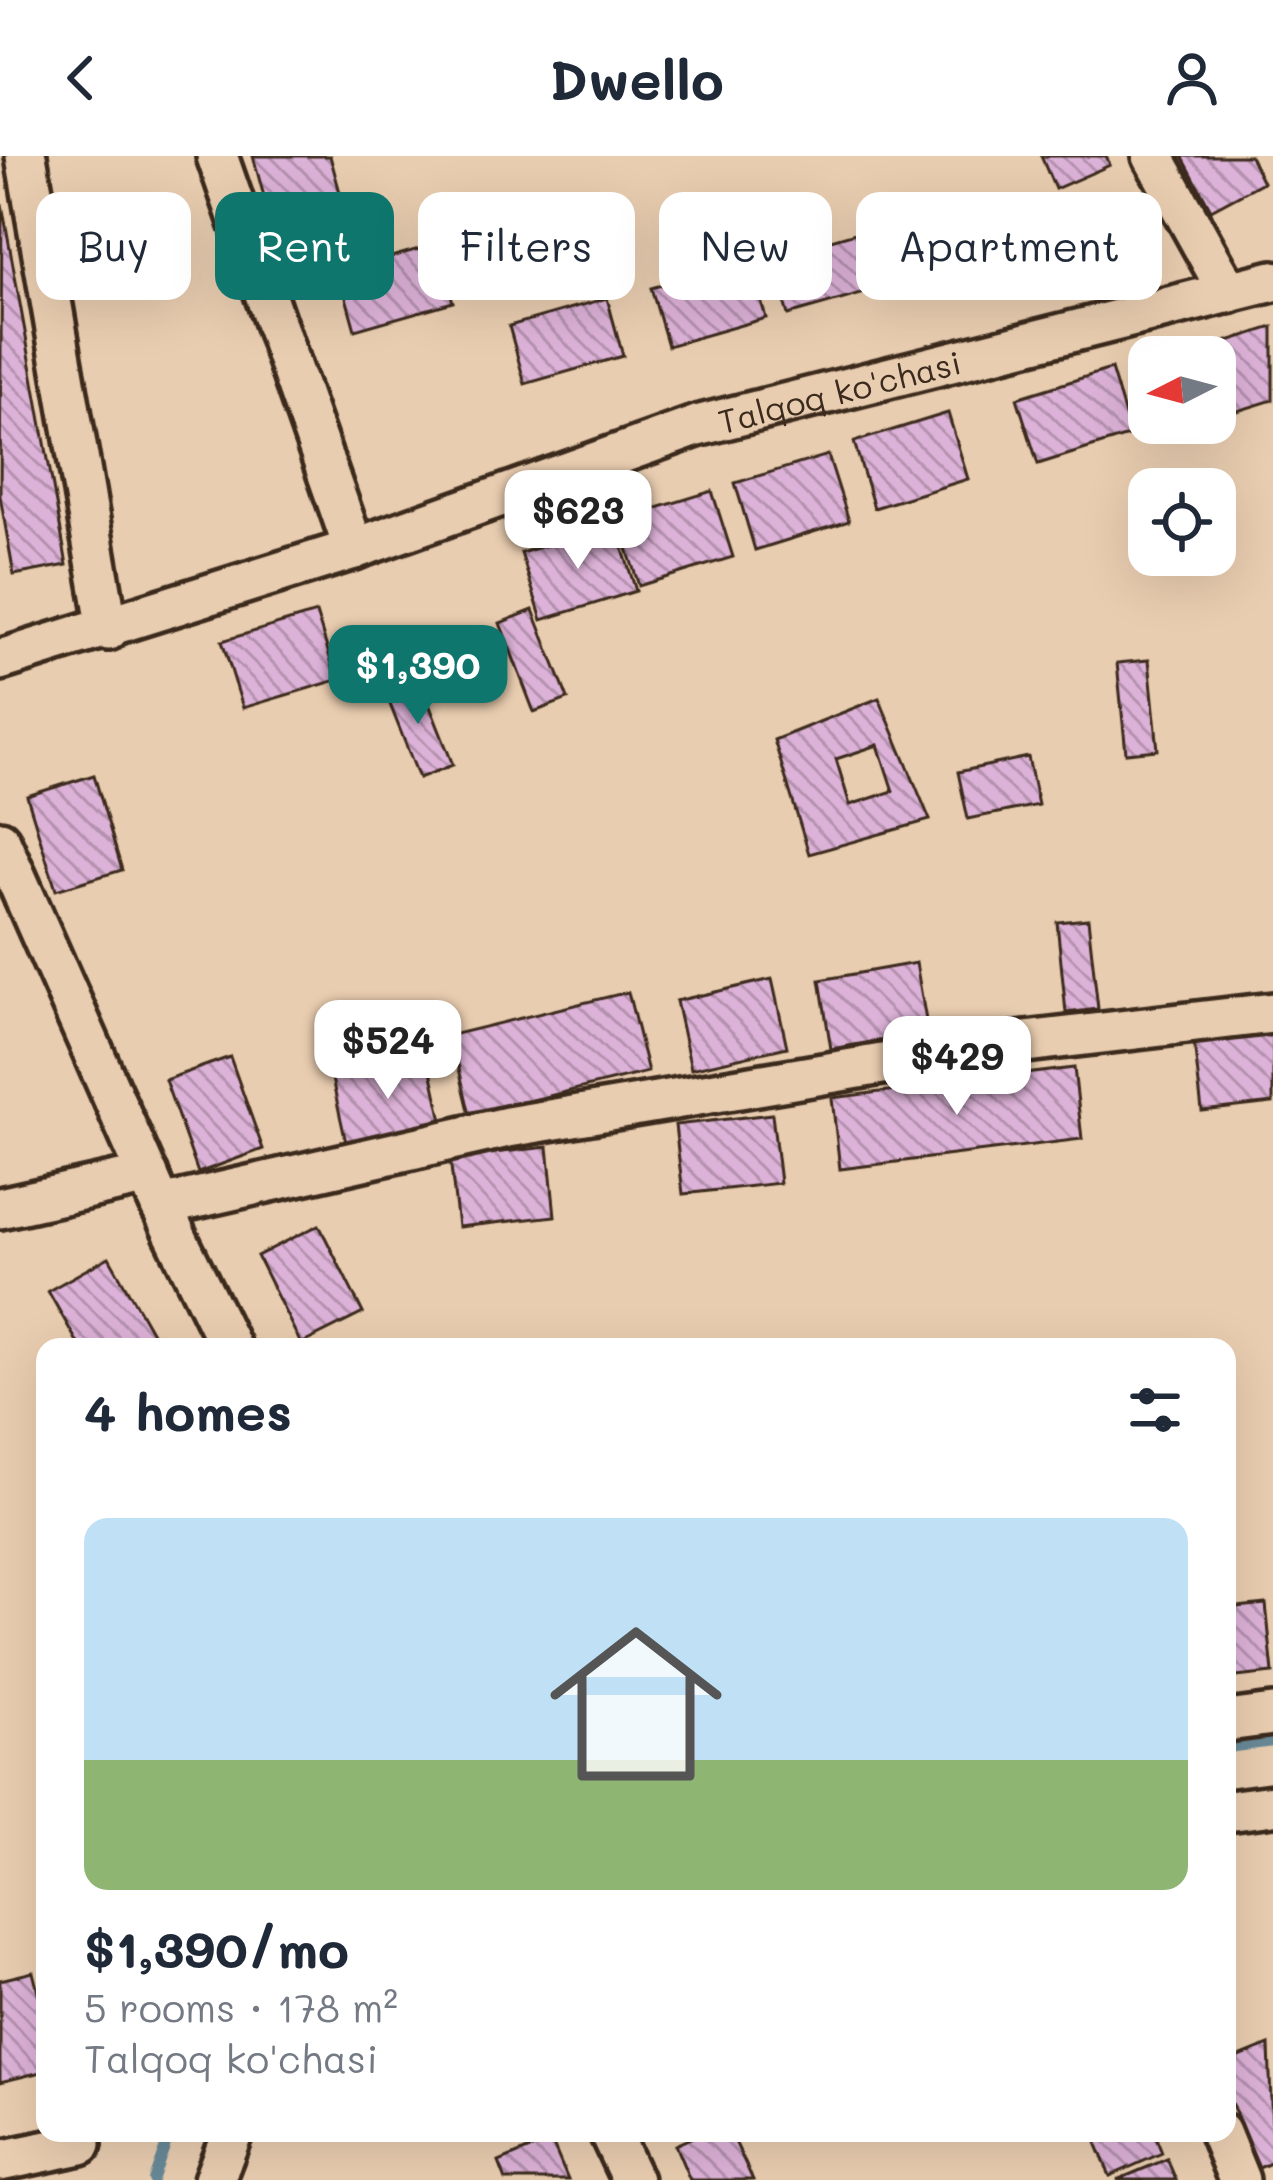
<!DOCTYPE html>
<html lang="en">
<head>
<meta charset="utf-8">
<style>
	:root { --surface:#fff; --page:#f6f6f7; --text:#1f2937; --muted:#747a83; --accent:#0f766e }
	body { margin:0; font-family:Mali,sans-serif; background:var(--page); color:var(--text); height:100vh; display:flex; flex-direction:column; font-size:45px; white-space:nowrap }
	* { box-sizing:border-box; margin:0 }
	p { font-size:39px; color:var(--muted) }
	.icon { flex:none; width:66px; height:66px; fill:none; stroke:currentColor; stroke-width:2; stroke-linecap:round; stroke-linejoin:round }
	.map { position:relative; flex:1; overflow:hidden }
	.sheet { position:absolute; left:36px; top:1182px; width:1200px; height:804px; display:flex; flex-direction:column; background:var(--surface); border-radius:24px; box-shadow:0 12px 48px #0002 }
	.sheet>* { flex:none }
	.guide { position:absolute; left:36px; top:36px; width:1203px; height:108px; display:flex; gap:24px }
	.needle { width:78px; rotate:264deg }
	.tools { position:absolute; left:1128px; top:180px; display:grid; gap:24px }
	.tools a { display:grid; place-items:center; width:108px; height:108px; border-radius:24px; background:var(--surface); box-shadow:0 12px 48px #0002; font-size:60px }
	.price { position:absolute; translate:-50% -102px; padding:0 27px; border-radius:24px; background:#fff; color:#222; font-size:39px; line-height:78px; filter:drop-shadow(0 3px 6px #0008) }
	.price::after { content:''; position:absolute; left:50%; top:72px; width:36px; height:27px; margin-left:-18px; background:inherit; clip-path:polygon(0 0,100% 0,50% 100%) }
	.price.active { background:var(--accent); color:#fff }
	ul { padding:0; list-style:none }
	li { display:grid; align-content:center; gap:24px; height:636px; padding:0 48px }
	li span { display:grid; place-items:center; height:372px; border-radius:24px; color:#555 }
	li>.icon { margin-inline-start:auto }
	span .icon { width:216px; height:216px; fill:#fffc; stroke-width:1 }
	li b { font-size:51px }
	h2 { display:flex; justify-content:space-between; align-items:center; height:144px; padding:0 48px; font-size:51px }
	.tag { padding:0 42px; border-radius:24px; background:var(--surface); box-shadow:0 12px 48px #0002; font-size:42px; line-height:108px }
	.tag.active { background:var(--accent); color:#fff }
	header { display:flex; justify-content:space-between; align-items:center; height:156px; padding:0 48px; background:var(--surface); font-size:54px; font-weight:800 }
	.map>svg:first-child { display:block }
</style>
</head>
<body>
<header><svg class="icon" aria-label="back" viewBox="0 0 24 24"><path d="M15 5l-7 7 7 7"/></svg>Dwello<svg class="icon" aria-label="person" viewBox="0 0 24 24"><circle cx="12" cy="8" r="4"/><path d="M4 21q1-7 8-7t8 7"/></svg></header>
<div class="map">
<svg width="1273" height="2024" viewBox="0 0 1273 2024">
	<defs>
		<pattern id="building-back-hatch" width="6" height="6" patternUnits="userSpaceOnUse" patternTransform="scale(3)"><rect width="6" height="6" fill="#ddb2d8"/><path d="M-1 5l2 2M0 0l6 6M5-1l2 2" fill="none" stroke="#b491af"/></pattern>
	</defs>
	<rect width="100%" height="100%" fill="#e9cdb0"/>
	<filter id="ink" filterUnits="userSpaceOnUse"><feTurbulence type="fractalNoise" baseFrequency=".00833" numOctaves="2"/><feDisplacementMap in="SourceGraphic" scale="24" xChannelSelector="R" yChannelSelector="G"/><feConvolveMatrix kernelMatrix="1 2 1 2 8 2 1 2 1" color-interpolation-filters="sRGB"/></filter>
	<g filter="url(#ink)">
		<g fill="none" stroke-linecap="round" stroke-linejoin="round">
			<g stroke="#698997" stroke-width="10">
				<polyline points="1227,1592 1273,1586"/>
				<polyline points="153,2024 170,1977"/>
			</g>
		</g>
		<g fill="url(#building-back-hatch)" stroke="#3b2a1e" stroke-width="3" fill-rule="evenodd">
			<polygon points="253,0 330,0 355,91 283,111"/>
			<polygon points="1041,0 1106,0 1110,9 1055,33"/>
			<polygon points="1182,0 1250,0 1263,26 1211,54"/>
			<polygon points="2,48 67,409 14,419 0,340"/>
			<polygon points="869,73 886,131 788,159 771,101"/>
			<polygon points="436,88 453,146 355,174 339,116"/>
			<polygon points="749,104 766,162 668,190 651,132"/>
			<polygon points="607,142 623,200 525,228 509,170"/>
			<polygon points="1273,171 1273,244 1215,262 1215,201 1183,199"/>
			<polygon points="1111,213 1131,279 1038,308 1017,242"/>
			<polygon points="948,257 968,323 874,352 854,286"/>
			<polygon points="828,299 849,365 755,394 735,327"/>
			<polygon points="712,335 733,401 639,430 618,364"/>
			<polygon points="615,368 636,435 542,464 521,397"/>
			<polygon points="533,454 568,543 534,556 500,467"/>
			<polygon points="316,457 337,524 243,552 222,485"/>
			<polygon points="1149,504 1158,594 1126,597 1117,507"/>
			<polygon points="418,520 453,609 419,622 384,533"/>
			<path d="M 879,542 L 930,664 L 809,698 L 774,584 ZM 878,589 L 893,635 L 850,649 L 836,603 Z"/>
			<polygon points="1028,601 1038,649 968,663 958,616"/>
			<polygon points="94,619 122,714 56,734 27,640"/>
			<polygon points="1088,763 1098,853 1066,857 1057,766"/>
			<polygon points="916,807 928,876 831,893 820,824"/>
			<polygon points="772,823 787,891 691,913 676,845"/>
			<polygon points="628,836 648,916 470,959 451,879"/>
			<polygon points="1273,877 1273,947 1202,955 1194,886"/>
			<polygon points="230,901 263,993 198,1017 165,924"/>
			<polygon points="428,901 443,969 347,991 332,923"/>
			<polygon points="1074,912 1082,983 840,1013 832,942"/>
			<polygon points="772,958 780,1027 683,1038 675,969"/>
			<polygon points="548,991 555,1060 458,1071 450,1002"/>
			<polygon points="319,1069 363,1157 301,1188 257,1100"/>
			<polygon points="109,1101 160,1191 80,1191 48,1135"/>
			<polygon points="1266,1448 1273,1517 1227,1522 1227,1452"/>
			<polygon points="33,1816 45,1864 45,1915 0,1926 0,1824"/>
			<polygon points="1269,1889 1273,2006 1259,2012 1227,1937 1227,1906"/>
			<polygon points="702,1977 731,1977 753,2024 690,2024 675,1989"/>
			<polygon points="1092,1977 1154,1977 1162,1997 1110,2020"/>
			<polygon points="551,1984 568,2024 506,2024 499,2006"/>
			<polygon points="1167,2003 1176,2024 1117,2024"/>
		</g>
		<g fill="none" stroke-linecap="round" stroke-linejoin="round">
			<defs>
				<g id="minor">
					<polyline points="26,0 108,474"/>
					<polyline points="217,0 354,393"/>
					<polyline points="1153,0 1229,137"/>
					<path id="s1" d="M 0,504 L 354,393 L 697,270 L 1273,125"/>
					<polyline points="0,685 161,1050 230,1191"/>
					<polyline points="161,1050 508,971 983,891 1273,857"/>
					<polyline points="0,1052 148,1019"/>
					<polyline points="1227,1565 1273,1559"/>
					<polyline points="1227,1655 1273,1649"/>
					<polyline points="610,1977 632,2024"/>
					<polyline points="1220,1977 1239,2024"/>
					<polyline points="0,2005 81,1988"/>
					<polyline points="214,2024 232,1977"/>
				</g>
			</defs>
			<use href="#minor" stroke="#3b2a1e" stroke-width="48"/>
			<use href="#minor" stroke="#e9cdb0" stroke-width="39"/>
		</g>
	</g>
	<g text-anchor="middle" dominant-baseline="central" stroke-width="10" stroke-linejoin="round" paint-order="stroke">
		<g font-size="33" fill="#3b2a1e" stroke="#e9cdb0">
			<text stroke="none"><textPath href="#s1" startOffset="882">Talqoq ko'chasi</textPath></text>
		</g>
	</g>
</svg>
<div class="tools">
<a><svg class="needle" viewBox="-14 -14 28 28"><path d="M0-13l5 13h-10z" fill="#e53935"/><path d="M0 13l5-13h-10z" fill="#747a83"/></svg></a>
<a><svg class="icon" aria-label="locate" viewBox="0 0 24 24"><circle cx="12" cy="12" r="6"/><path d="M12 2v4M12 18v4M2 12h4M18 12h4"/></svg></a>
</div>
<b class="price" style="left:578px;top:416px">$623</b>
<b class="price active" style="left:418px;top:571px">$1,390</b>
<b class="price" style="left:388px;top:946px">$524</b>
<b class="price" style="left:957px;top:962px">$429</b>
<div class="guide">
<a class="tag">Buy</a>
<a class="tag active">Rent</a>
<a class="tag">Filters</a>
<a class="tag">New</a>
<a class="tag">Apartment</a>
</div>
<section class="sheet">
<h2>4 homes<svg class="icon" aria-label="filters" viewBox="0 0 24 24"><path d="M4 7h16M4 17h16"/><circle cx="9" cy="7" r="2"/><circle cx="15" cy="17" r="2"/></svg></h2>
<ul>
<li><span style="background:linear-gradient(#bfe0f5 65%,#8fb573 0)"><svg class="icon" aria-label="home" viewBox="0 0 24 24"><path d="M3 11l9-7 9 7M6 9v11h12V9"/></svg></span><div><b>$1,390/mo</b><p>5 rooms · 178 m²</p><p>Talqoq ko'chasi</p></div></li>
</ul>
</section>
</div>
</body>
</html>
